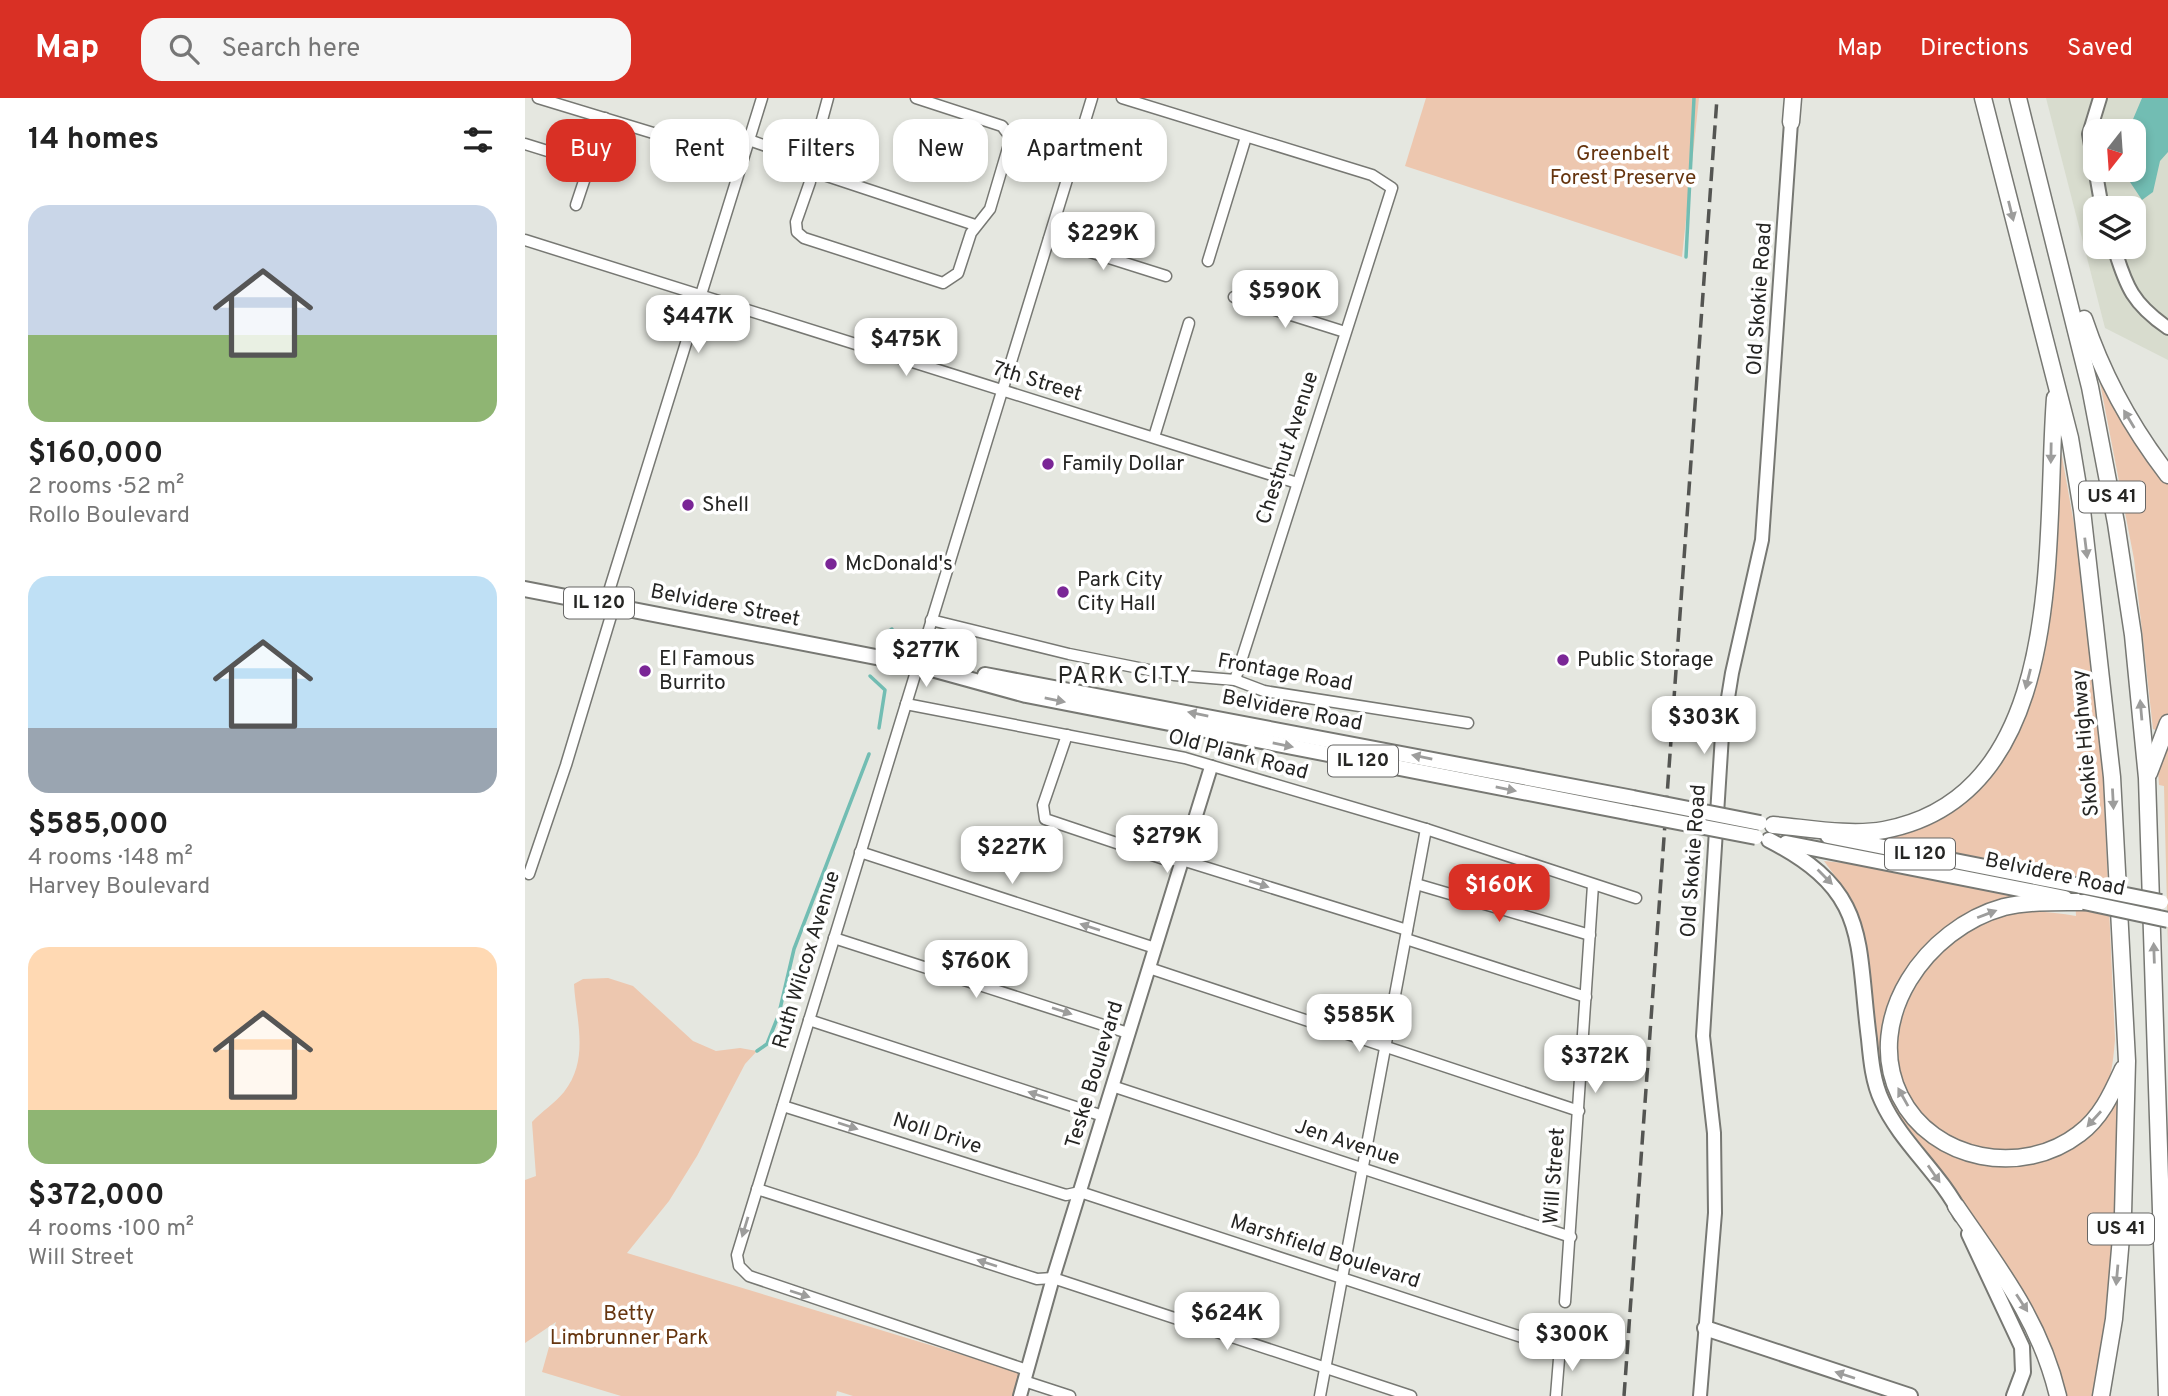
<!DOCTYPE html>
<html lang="en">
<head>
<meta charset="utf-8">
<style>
	:root { --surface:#fff; --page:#f6f6f6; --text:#222; --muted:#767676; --accent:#d93025 }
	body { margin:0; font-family:Overpass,sans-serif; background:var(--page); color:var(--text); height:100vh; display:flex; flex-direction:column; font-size:26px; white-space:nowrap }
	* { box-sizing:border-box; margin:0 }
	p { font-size:23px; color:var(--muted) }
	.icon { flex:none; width:38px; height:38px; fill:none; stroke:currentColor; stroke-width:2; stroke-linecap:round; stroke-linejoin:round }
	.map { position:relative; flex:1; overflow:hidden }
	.details { display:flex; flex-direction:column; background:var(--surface); width:525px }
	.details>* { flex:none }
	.banner { position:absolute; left:21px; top:21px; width:665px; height:63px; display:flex; gap:14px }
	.needle { width:46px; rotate:197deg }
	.fabs { position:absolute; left:1558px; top:21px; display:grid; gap:14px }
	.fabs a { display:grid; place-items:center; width:63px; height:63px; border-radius:14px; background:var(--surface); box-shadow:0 4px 10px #0003; font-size:35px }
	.price { position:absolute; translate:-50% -60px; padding:0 16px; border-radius:14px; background:#fff; color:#222; font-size:23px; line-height:46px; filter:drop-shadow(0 2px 4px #0008) }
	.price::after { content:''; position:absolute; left:50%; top:42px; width:21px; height:16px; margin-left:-10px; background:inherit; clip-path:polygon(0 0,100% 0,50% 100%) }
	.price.current { background:var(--accent); color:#fff }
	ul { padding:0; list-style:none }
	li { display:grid; align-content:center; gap:14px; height:371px; padding:0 28px }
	li span { display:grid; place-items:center; height:217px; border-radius:21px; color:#555 }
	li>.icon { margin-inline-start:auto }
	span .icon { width:126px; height:126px; fill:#fffc; stroke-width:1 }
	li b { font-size:30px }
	h2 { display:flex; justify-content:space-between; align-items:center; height:84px; padding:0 28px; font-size:30px }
	.pill { padding:0 24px; border-radius:21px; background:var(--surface); box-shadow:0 4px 10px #0003; font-size:24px; line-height:63px }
	.pill.current { background:var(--accent); color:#fff }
	header { display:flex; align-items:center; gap:42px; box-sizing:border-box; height:98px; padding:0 35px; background:var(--accent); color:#fff }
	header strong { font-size:33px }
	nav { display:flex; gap:38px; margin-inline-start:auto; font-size:24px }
	.search { width:490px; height:63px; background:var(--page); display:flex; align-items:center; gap:18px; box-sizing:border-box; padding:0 24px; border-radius:21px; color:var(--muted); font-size:26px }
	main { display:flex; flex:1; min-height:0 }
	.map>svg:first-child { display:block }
</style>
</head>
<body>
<header>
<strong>Map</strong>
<div class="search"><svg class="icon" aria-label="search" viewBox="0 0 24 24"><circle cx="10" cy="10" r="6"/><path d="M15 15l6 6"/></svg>Search here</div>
<nav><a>Map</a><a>Directions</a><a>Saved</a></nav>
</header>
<main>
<section class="details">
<h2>14 homes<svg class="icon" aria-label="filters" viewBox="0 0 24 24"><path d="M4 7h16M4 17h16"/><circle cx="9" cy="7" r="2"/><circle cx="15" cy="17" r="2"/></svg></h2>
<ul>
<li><span style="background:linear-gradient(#c9d6e8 60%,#8fb573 0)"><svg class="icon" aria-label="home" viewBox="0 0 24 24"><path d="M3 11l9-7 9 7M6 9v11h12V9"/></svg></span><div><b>$160,000</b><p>2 rooms · 52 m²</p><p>Rollo Boulevard</p></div></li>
<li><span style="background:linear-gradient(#bfe0f5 70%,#9aa5b1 0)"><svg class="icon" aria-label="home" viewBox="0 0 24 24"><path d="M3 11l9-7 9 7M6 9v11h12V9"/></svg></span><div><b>$585,000</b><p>4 rooms · 148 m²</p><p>Harvey Boulevard</p></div></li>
<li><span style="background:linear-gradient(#ffd9b3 75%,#8fb573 0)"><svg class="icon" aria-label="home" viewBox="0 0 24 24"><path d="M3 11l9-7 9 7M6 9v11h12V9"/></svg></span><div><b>$372,000</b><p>4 rooms · 100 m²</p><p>Will Street</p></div></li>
</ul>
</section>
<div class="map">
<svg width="1643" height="1298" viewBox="0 0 1643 1298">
	<rect width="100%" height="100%" fill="#e5e7e0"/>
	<path fill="#d8dcce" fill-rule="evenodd" d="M 1521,0 L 1643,0 L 1643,262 L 1580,230 ZM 1570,33 L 1608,33 L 1608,72 L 1570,72 ZM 1570,110 L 1608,110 L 1608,149 L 1570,149 Z"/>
	<g fill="#edc7af">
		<polygon points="901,0 1174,0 1157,159 880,68"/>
		<polygon points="1572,269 1627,364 1643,385 1643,615 1631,632 1628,631 1609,461"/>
		<path d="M 1533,353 L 1536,353 L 1554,454 L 1577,655 L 1590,941 C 1586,996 1577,1016 1528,1043 C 1499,1059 1495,1056 1463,1053 C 1444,1051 1435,1045 1419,1035 C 1325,974 1387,846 1477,818 C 1502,811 1526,814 1551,818 L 1549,774 L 1348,742 C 1373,734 1400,731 1423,716 C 1535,646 1524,469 1533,353 Z"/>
		<polygon points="1643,637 1643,848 1639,688 1634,687 1633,673"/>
		<path d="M 1299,763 L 1358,769 L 1515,800 L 1448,818 L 1377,889 L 1366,982 L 1424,1055 L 1473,1068 L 1516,1064 L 1548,1049 L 1592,1002 C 1598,1101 1584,1200 1570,1298 L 1542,1298 L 1524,1244 L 1494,1187 L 1366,1006 L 1353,958 L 1333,819 L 1326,800 Z"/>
		<path d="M 83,880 L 108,888 L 168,943 L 191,953 L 215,950 L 232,953 L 220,966 L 172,1058 L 144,1103 L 102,1155 L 497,1275 L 490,1298 L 328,1298 L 312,1293 L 311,1298 L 96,1298 L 17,1274 L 31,1224 L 0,1245 L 0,1082 L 11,1078 L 7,1024 C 16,1014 30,1005 39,994 C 65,961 51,922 49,886 L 58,881 Z"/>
	</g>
	<polygon fill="#72bdb3" points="1617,0 1643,0 1643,54 1635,63 1628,94 1617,102 1605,84 1604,72 1608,72 1608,33 1603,33"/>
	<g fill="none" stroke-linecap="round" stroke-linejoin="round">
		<g stroke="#72bdb3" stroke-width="3.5">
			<polyline points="1161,159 1169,0"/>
			<polyline points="355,540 367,531"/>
			<polyline points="345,578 360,592 354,630"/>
			<polyline points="255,911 269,851 344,656"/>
			<polyline points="232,953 242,946 252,921"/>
		</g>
		<defs>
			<g id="minor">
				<polyline points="13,0 217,62"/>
				<polyline points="303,0 285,66 285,84 271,124 272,134 279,140 418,185 433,175 446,135 465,111 486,40 477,28 391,0"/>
				<polyline points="597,0 847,77 867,90 710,582"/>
				<polyline points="224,42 275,60 293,75 450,127"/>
				<polyline points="0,46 58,64 65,64"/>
				<polyline points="51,107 80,20"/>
				<polyline points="524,141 641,178"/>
				<polyline points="0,142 772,385"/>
				<polyline points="683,163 721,39"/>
				<polyline points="709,199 820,234"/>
				<polyline points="629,339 664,225"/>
				<polyline points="80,506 237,0"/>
				<polyline points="406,522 544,556 649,577 710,582 739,593 943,625"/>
				<polyline points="381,606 660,660 901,731 1111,800"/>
				<polyline points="542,637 518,707 520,721 642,762 657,762 882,832"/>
				<polyline points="335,754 630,850"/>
				<polyline points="4,776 41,667 89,508"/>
				<polyline points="891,786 1065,837"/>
				<polyline points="309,840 603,935"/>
				<polyline points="881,841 1061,899"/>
				<polyline points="624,870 1054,1013"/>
				<polyline points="284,922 578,1018"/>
				<polyline points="587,988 1046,1139"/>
				<polyline points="258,1008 541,1097 555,1094 1033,1251"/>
				<polyline points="232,1091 512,1181 528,1180 886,1298"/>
				<polyline points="1040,1204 1068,787"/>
				<polyline points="502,1272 224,1178 214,1168 212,1157 567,0"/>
				<polyline points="499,1283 545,1298"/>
				<polyline points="795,1298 901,731"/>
				<polyline points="1031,1298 1037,1224"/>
			</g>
			<g id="tertiary">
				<polyline points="1575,0 1564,36 1577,110"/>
				<path d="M 1589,149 C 1601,189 1608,206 1643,230"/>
				<polyline points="495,1298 528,1180 686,669"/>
				<polyline points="1175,1298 1190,1115 1189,1035 1178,938 1197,637 1207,575 1237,442 1266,24"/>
			</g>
			<g id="primary">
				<polyline points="0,491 392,567 501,597 1106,715"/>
				<polyline points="460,577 1108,700"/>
				<polyline points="1303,738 1556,788"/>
				<path d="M 1244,742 C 1345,794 1331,840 1344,941 C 1346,962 1348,984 1357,1003 C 1376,1045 1416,1076 1436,1117"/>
				<polyline points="1261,745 1540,800"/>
				<polyline points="1444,1136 1497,1249 1498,1274 1489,1298"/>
				<polyline points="1180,1230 1385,1298"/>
			</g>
			<g id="trunk">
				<polyline points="1458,0 1545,340 1557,412 1587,679 1602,963 1598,1116 1589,1221 1576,1298"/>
				<polyline points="1493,0 1565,289 1591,425 1608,537 1622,680 1642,1298"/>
				<polyline points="1266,24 1268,0"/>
				<path d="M 1559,221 C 1578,278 1606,329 1643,377"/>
				<polyline points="1624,675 1643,625"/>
				<path d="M 1248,727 C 1283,730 1324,738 1359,732 C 1545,697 1519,441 1530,300"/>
				<path d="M 1559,804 C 1533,804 1505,803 1479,809 C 1402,830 1337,920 1375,998 C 1408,1064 1498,1079 1554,1036 C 1576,1020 1587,995 1598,971"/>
				<path d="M 1431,1108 C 1474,1171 1515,1222 1533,1298"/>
			</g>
		</defs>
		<use href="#minor" stroke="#777873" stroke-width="13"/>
		<use href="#tertiary" stroke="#777873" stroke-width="16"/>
		<use href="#primary" stroke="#777873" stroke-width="18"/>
		<use href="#trunk" stroke="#777873" stroke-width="19"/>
		<use href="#minor" stroke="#fff" stroke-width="10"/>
		<use href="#tertiary" stroke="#fff" stroke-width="12"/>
		<use href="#primary" stroke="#fff" stroke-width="14"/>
		<use href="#trunk" stroke="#fff" stroke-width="16"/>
		<polyline stroke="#545552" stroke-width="3.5" stroke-dasharray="14 7" stroke-linecap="butt" points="1099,1298 1192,0"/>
		<defs>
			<g id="primary-bridge">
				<polyline points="1108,700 1235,725"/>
				<polyline points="1106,715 1231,739"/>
				<polyline points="1556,788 1636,804"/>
				<polyline points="1559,804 1643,822"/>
			</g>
		</defs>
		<use href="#primary-bridge" stroke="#777873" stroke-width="18" stroke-linecap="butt"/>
		<use href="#primary-bridge" stroke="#fff" stroke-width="14"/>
	</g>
	<defs><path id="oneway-solid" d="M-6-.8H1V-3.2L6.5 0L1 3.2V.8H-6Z" transform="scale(1.75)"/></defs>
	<g fill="#9d9d9c">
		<use href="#oneway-solid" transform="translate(1486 113) rotate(76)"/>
		<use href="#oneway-solid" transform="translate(1604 321) rotate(-121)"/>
		<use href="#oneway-solid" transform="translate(1526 355) rotate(91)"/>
		<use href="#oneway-solid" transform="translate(1561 450) rotate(83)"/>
		<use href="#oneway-solid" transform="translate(1503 581) rotate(104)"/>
		<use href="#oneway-solid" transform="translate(530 602) rotate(11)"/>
		<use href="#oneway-solid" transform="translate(1616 612) rotate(-95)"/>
		<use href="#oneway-solid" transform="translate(673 616) rotate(-169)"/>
		<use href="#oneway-solid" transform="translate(758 647) rotate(11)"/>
		<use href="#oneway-solid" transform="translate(897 659) rotate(-169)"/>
		<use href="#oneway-solid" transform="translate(981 691) rotate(11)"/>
		<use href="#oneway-solid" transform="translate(1588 701) rotate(87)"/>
		<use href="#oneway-solid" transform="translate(1300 779) rotate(45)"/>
		<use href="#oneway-solid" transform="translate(734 786) rotate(18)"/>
		<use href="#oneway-solid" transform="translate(1462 816) rotate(-21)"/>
		<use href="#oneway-solid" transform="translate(565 829) rotate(-162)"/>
		<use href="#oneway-solid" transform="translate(1629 855) rotate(-92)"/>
		<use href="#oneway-solid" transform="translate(537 913) rotate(18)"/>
		<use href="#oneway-solid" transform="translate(513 997) rotate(-162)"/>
		<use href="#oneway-solid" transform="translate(1378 999) rotate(-119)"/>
		<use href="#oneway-solid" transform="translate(1569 1021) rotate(132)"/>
		<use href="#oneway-solid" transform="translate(323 1028) rotate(18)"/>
		<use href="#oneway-solid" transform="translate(1409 1076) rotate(55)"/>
		<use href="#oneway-solid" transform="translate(220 1129) rotate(107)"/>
		<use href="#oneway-solid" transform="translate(462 1165) rotate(-162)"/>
		<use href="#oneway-solid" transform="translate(1592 1177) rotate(95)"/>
		<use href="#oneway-solid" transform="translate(275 1196) rotate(18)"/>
		<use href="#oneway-solid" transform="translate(1497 1205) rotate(57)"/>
		<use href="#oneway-solid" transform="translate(1320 1277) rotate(-162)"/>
	</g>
	<g fill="#7a2696" stroke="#fff" stroke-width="2.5">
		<circle cx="523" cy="366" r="7"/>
		<circle cx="163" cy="407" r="7"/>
		<circle cx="306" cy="466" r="7"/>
		<circle cx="538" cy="494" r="7"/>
		<circle cx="1038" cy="562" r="7"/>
		<circle cx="120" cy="573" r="7"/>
	</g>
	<g text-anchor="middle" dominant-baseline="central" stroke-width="7" stroke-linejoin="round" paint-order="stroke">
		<g fill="#fff" stroke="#666665" stroke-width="2">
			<rect x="1554" y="383.5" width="66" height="31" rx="5"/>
			<rect x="39" y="489.5" width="70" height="31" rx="5"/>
			<rect x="803" y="647.5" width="70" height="31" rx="5"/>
			<rect x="1360" y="740.5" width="70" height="31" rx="5"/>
			<rect x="1563" y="1115.5" width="66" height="31" rx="5"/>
		</g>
		<g font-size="19" font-weight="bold" fill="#252523">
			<text x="1587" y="399">US 41</text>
			<text x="74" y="505">IL 120</text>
			<text x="838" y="663">IL 120</text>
			<text x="1395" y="756">IL 120</text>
			<text x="1596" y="1131">US 41</text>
		</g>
		<g font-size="21" fill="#66350f" stroke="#fff">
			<text x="1098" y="56">Greenbelt<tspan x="1098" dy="24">Forest Preserve</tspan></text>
			<text x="104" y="1216">Betty<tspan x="104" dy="24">Limbrunner Park</tspan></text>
		</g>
		<g font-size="21" fill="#252523" stroke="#fff">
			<text transform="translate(1235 201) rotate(-86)">Old Skokie Road</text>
			<text transform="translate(512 284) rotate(17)">7th Street</text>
			<text transform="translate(763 350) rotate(-72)">Chestnut Avenue</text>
			<text transform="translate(200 508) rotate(11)">Belvidere Street</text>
			<text transform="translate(760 575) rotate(10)">Frontage Road</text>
			<text transform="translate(767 613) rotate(11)">Belvidere Road</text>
			<text transform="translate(1561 645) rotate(-95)">Skokie Highway</text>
			<text transform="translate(713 657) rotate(15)">Old Plank Road</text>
			<text transform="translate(1169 763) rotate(-86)">Old Skokie Road</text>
			<text transform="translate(1530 777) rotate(12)">Belvidere Road</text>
			<text transform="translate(282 862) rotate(-73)">Ruth Wilcox Avenue</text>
			<text transform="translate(570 977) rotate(-73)">Teske Boulevard</text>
			<text transform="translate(412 1036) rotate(18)">Noll Drive</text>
			<text transform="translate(822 1045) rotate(18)">Jen Avenue</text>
			<text transform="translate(1030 1078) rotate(-86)">Will Street</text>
			<text transform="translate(800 1154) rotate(18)">Marshfield Boulevard</text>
		</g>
		<g font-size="21" fill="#252523" stroke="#fff" text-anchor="start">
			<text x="537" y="366">Family Dollar</text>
			<text x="177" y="407">Shell</text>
			<text x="320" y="466">McDonald's</text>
			<text x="552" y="482">Park City<tspan x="552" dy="24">City Hall</tspan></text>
			<text x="134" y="561">El Famous<tspan x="134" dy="24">Burrito</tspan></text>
			<text x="1052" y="562">Public Storage</text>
		</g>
		<g font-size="24" letter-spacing="2" fill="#252523" stroke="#fff">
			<text x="600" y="579">PARK CITY</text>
		</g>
	</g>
</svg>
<div class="fabs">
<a><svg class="needle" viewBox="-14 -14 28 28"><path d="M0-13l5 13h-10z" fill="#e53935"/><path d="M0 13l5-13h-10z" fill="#767676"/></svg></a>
<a><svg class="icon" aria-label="layers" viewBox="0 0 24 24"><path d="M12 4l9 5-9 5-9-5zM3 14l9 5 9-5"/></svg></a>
</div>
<b class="price" style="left:578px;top:174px">$229K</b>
<b class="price" style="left:760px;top:232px">$590K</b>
<b class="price" style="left:173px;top:257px">$447K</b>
<b class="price" style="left:381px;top:280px">$475K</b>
<b class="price" style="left:401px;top:591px">$277K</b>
<b class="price" style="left:1179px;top:658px">$303K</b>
<b class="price" style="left:642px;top:777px">$279K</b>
<b class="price" style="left:487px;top:788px">$227K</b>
<b class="price current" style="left:974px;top:826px">$160K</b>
<b class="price" style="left:451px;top:902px">$760K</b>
<b class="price" style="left:834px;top:956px">$585K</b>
<b class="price" style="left:1070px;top:997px">$372K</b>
<b class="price" style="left:702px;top:1254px">$624K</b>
<b class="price" style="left:1047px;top:1275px">$300K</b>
<div class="banner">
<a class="pill current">Buy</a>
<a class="pill">Rent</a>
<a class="pill">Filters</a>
<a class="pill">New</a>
<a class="pill">Apartment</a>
</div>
</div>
</main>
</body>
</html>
